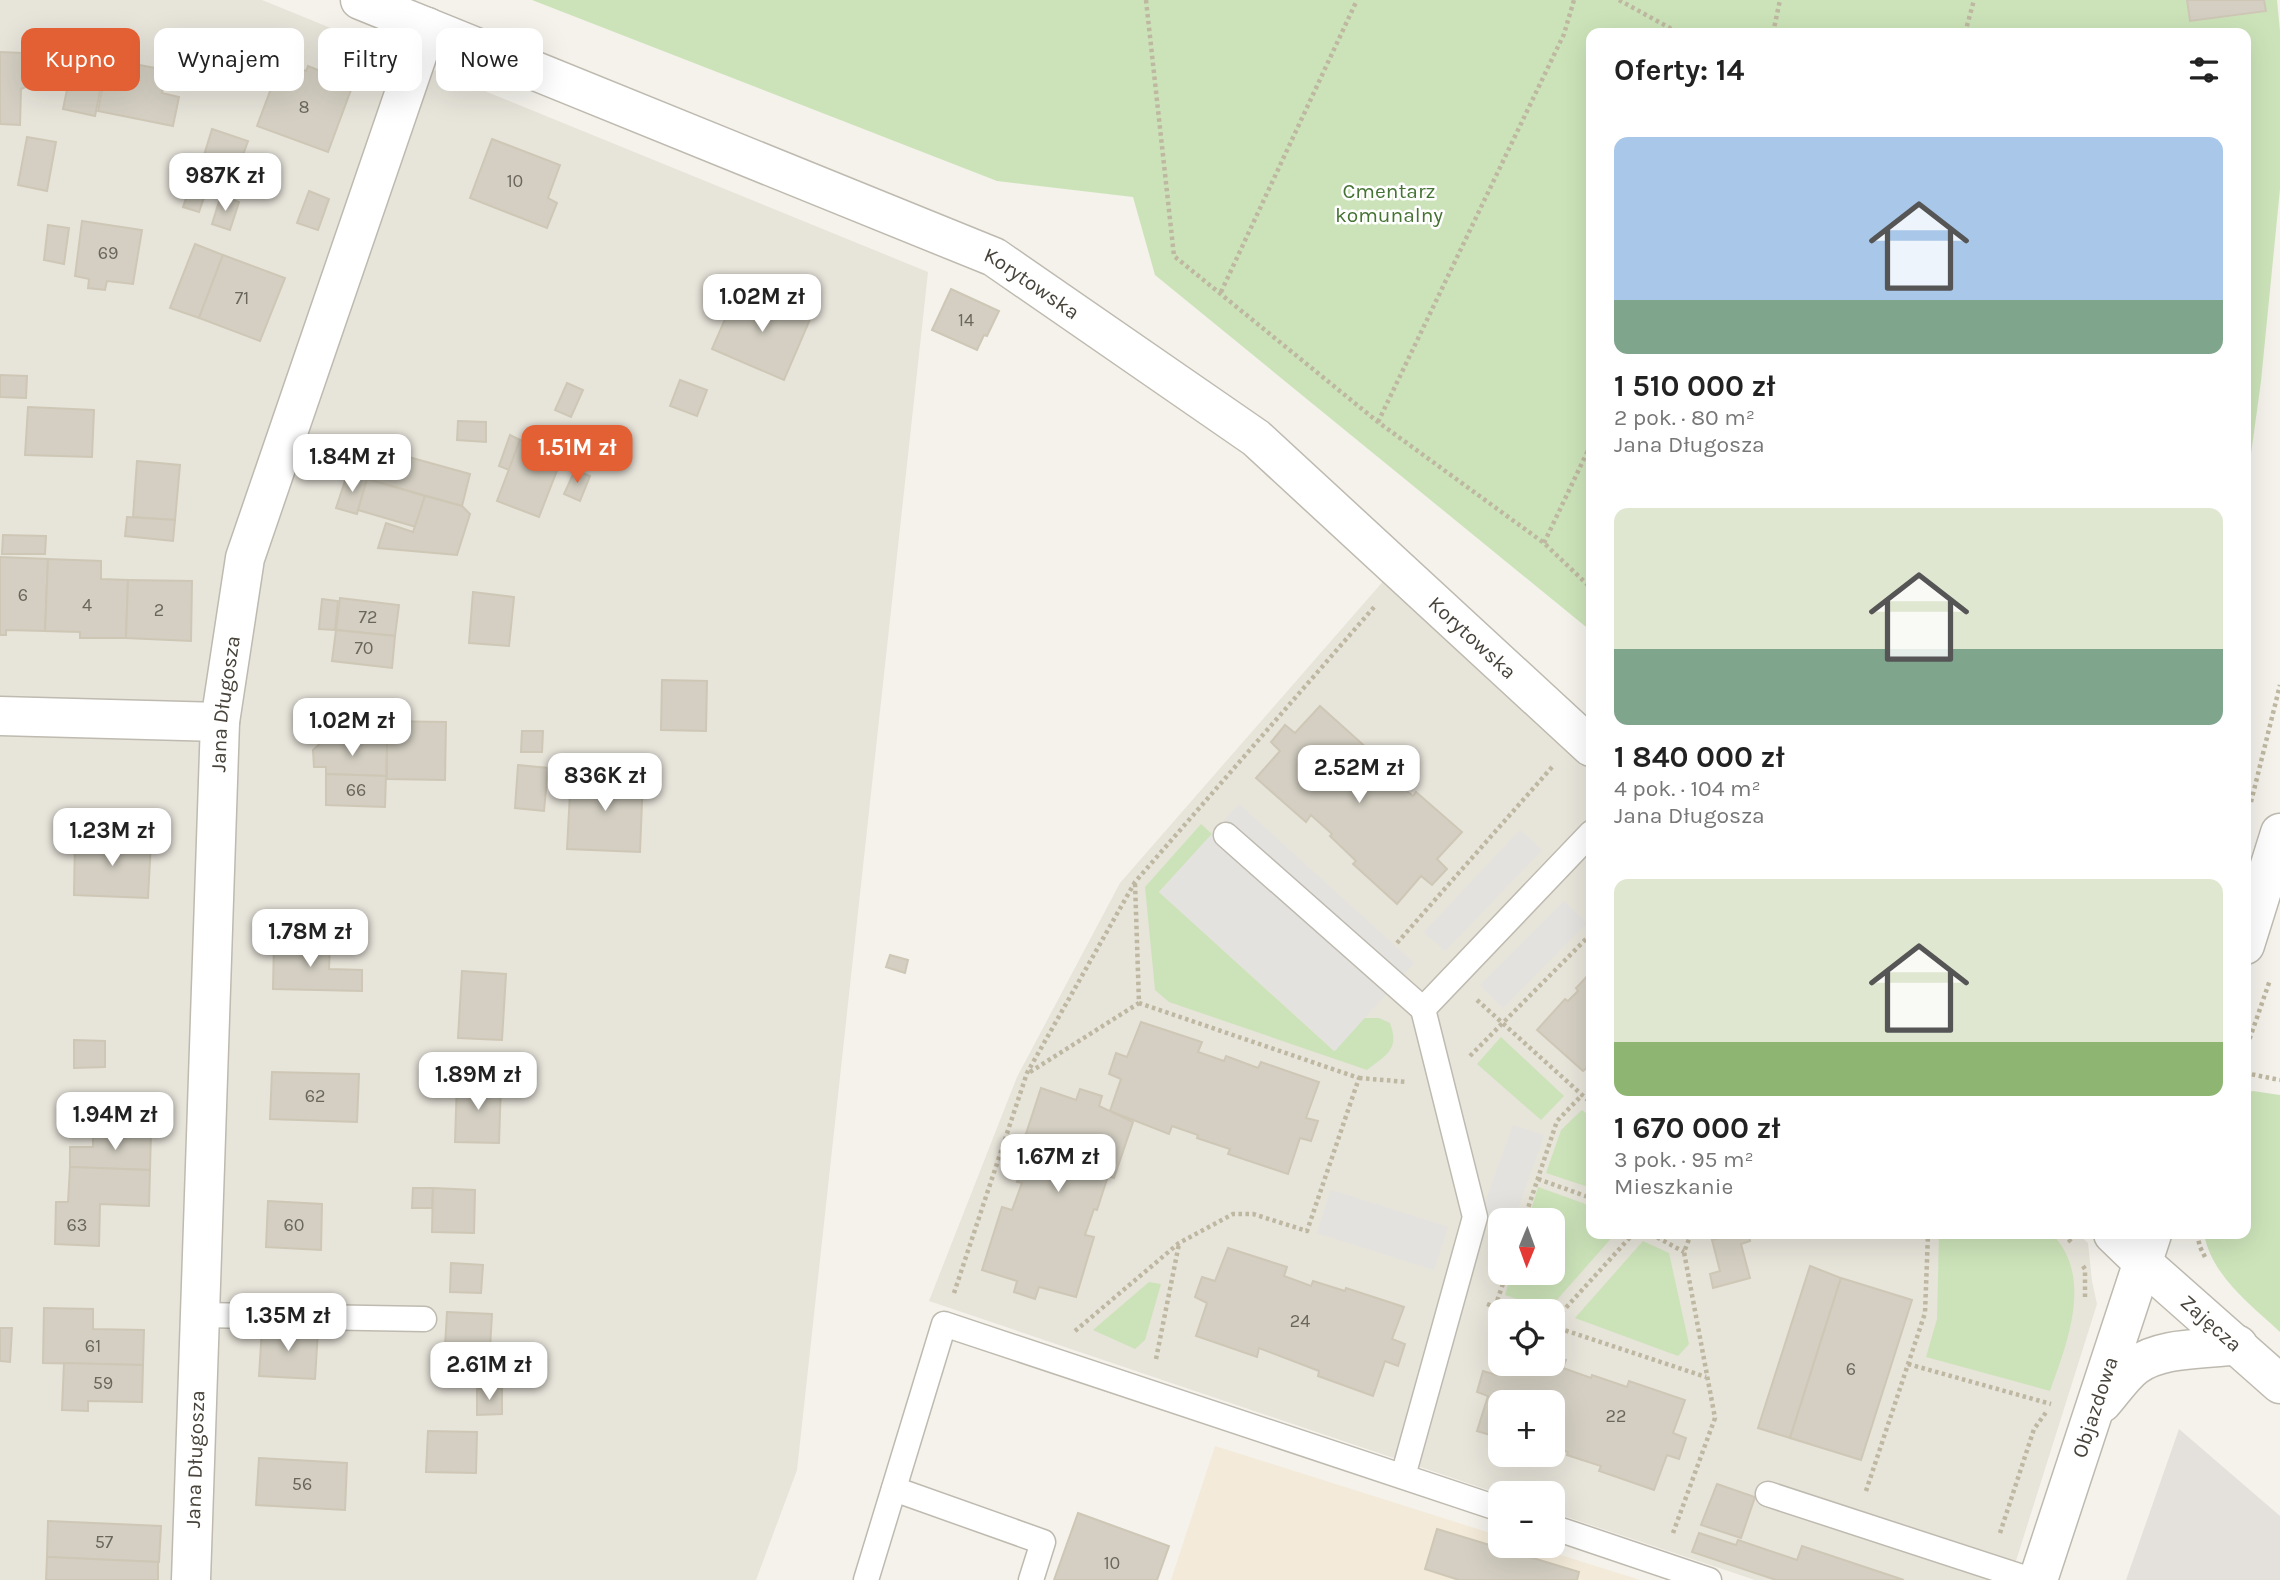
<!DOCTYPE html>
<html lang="pl">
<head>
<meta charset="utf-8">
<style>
	:root { --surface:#fff; --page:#f2f2f2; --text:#222; --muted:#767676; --accent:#e26034 }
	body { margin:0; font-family:Karla,sans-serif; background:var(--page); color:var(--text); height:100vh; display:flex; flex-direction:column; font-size:26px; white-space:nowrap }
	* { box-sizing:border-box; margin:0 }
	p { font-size:23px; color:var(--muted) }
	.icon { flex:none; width:38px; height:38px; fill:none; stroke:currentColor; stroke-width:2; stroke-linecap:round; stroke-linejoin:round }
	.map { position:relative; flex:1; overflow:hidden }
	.side { position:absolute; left:1586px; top:28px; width:665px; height:1211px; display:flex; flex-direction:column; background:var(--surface); border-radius:14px; box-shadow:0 7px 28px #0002 }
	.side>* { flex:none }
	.top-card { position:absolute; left:21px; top:28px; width:665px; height:63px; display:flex; gap:14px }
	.needle { width:46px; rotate:181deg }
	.fabs { position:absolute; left:1488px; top:1208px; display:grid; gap:14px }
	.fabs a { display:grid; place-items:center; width:77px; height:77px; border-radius:14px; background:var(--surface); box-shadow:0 7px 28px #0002; font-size:35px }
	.price { position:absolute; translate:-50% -60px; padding:0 16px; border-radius:14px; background:#fff; color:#222; font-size:23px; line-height:46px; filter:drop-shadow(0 2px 4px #0008) }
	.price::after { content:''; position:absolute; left:50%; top:42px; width:21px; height:16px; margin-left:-10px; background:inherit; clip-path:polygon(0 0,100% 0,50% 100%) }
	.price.active { background:var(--accent); color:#fff }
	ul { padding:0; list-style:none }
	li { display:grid; align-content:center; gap:14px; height:371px; padding:0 28px }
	li span { display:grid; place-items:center; height:217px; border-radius:14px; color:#555 }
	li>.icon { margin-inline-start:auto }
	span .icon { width:126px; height:126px; fill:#fffc; stroke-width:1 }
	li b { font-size:30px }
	h2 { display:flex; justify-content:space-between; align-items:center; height:84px; padding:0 28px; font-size:30px }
	.chip { padding:0 24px; border-radius:14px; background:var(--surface); box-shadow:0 7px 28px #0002; font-size:24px; line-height:63px }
	.chip.active { background:var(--accent); color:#fff }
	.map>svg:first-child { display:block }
</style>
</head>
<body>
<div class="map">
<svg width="2280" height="1580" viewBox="0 0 2280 1580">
	<rect width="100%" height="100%" fill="#f4f2eb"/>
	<g fill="#e7e4da" fill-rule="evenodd">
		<polygon points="0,0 262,0 928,272 797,1470 756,1580 0,1580"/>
		<path d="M 1386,578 L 1591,772 L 1591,1234 L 2078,1234 L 2088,1243 L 2092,1281 L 2097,1304 L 2010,1580 L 1755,1580 L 1552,1512 L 1552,1493 L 1500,1494 L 929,1301 L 1017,1077 L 1120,883 ZM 1500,1220 L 1552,1220 L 1552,1272 L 1500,1272 ZM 1500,1311 L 1552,1311 L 1552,1363 L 1500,1363 ZM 1500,1402 L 1552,1402 L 1552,1454 L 1500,1454 Z"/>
	</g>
	<polygon fill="#f3ead9" points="1215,1446 1500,1536 1500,1545 1529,1545 1640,1580 1171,1580"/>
	<polygon fill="#e4e1dc" points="2179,1429 2280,1516 2280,1580 2126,1580"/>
	<g fill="#cce3b9">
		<polygon points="532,0 2277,0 2280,31 2280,189 2261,381 2245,498 2245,33 1591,33 1591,631 1155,275 1133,197 997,181"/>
		<path d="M 1201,824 L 1212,834 L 1159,892 L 1334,1051 L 1364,1018 L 1379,1018 L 1390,1023 C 1400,1050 1386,1055 1367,1070 L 1169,1002 L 1155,990 L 1145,887 Z"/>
		<polygon points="1501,1037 1564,1096 1541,1120 1477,1064"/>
		<path d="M 2253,1091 L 2280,1095 L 2280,1332 C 2250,1304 2212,1276 2204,1234 L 2245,1234 L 2245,1093 Z"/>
		<polygon points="1582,1110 1591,1118 1591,1188 1546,1173 1561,1130"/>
		<polygon points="1538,1187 1591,1206 1591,1234 1615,1234 1548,1310 1505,1295 1512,1272 1552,1272 1552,1220 1528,1220"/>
		<path d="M 1939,1234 L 2052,1234 C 2094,1277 2067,1343 2050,1391 L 1926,1357 L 1937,1319 Z"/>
		<polygon points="1643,1241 1669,1253 1689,1344 1678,1356 1575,1318"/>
		<polygon points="1149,1282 1161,1284 1145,1340 1135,1349 1093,1330"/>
	</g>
	<g fill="#e3e2df">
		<polygon points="1239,804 1414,963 1335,1051 1159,892"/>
		<polygon points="1520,830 1542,850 1445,951 1424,932"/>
		<polygon points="1564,901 1587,923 1503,1008 1480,985"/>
		<polygon points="1513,1125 1544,1135 1514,1220 1500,1220 1500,1226 1479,1219"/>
		<polygon points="1331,1190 1448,1227 1434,1270 1317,1233"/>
	</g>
	<g fill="#d4cfc2" stroke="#cec7b6" stroke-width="2">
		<polygon points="2187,0 2264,0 2266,11 2190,21"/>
		<polygon points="75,51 107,56 95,116 63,109"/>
		<polygon points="0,52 23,53 23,64 30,69 30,85 21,89 20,125 0,124"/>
		<polygon points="108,59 166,70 162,93 179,97 173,126 98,111"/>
		<polygon points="281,62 306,71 308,66 328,74 326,78 352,87 328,152 257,126"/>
		<polygon points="212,129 248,141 232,185 198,175"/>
		<polygon points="27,137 56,142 47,191 18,185"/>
		<polygon points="492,139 560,165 548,198 557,203 547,228 470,198"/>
		<polygon points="191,184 207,189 199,212 183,207"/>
		<polygon points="309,191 329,199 318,230 297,223"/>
		<polygon points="221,195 239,202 230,230 212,224"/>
		<polygon points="82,221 142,230 133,284 107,281 105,290 88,288 89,279 75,276"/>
		<polygon points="48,225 69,228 64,264 44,260"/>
		<polygon points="195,244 223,255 199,318 170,308"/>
		<polygon points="223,255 285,278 260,341 199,318"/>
		<polygon points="951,289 999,311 987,336 984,335 977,350 932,330"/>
		<polygon points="753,292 811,317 784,380 712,349 736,294 749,300"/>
		<polygon points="0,375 27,376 26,398 0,397"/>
		<polygon points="680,380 707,390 697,416 670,406"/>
		<polygon points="567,383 583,390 571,417 555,410"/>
		<polygon points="28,407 94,410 92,457 25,455"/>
		<polygon points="458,421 486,422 486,442 457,440"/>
		<polygon points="510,435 520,440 509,470 499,466"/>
		<polygon points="520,440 563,455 539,517 497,501"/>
		<polygon points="356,443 376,448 367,479 347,475"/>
		<polygon points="376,448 470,474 462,506 367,479"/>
		<polygon points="137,461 180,465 175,520 133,517"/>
		<polygon points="575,470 590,476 580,501 564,494"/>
		<polygon points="347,475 367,479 357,514 336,508"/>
		<polygon points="367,479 425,496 416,527 358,510"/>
		<polygon points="425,496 462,506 470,514 457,555 378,548 386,523 413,532"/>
		<polygon points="127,517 175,520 173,541 125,536"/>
		<polygon points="3,535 46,536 45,554 2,554"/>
		<polygon points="0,557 48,559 45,631 6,630 6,635 0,635"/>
		<polygon points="48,559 101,561 101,579 128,580 126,638 80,638 80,632 45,631"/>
		<polygon points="128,580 192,581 191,641 126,638"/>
		<polygon points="473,592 514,597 509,646 469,643"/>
		<polygon points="340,598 399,605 395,636 336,630"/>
		<polygon points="322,599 338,601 335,630 319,629"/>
		<polygon points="336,630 395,636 392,668 332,661"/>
		<polygon points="662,680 707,681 706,731 661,730"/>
		<polygon points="1320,706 1369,750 1363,756 1413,796 1416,792 1462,832 1437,859 1447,869 1432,885 1421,876 1397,904 1353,864 1356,861 1330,836 1332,834 1311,815 1306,822 1256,778 1280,751 1271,742 1285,725 1295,733"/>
		<polygon points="364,721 377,721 377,742 363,742"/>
		<polygon points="377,721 446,722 445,780 387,779 387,743 377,742"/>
		<polygon points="522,731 543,731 542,752 521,752"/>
		<polygon points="323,741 387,743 386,776 326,774 326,767 314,767 313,750"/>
		<polygon points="518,765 548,768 544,811 515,808"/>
		<polygon points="326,774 386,776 385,807 326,805"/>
		<polygon points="571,774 643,777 640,852 567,849"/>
		<polygon points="75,839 151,842 148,898 74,895"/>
		<polygon points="274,941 330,943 329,969 362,970 362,991 273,989"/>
		<polygon points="890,955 908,960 905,973 886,967"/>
		<polygon points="462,971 506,974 502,1040 458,1038"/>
		<polygon points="1591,972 1591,1065 1583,1071 1537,1030 1565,999 1568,1001 1578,991 1576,988"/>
		<polygon points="1141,1022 1202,1042 1198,1052 1224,1061 1226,1056 1258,1068 1261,1062 1319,1082 1306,1118 1318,1121 1311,1141 1300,1138 1288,1174 1228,1154 1230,1149 1197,1138 1198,1135 1172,1126 1169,1134 1110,1111 1121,1079 1109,1074 1116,1053 1127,1057"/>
		<polygon points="74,1040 105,1041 105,1067 74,1068"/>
		<polygon points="272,1072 359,1074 357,1122 270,1119"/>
		<polygon points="457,1080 501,1082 499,1143 455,1142"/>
		<polygon points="1041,1088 1076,1100 1080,1089 1102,1096 1099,1106 1133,1122 1114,1178 1108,1176 1097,1210 1094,1209 1085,1235 1094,1237 1076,1297 1039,1287 1035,1299 1014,1292 1017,1281 982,1270 1002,1207 1012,1210 1022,1183 1017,1182 1029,1149 1022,1146"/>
		<polygon points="93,1132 151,1133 150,1170 70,1167 70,1147 93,1147"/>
		<polygon points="70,1167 150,1170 149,1206 100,1204 99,1246 55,1244 56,1202 68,1202"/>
		<polygon points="413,1188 433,1188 432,1208 412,1208"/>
		<polygon points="433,1188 475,1190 474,1233 432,1232"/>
		<polygon points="268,1201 322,1204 321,1250 266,1247"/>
		<polygon points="1717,1234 1749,1234 1750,1241 1741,1244 1750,1278 1713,1288 1710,1274 1720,1271 1712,1240 1719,1238"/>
		<polygon points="1228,1248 1287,1267 1284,1276 1311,1286 1313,1281 1345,1291 1346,1288 1404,1307 1392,1339 1405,1344 1398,1366 1385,1361 1373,1396 1318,1376 1319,1371 1259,1348 1257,1357 1196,1336 1207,1303 1195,1297 1202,1277 1215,1281"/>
		<polygon points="451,1263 483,1265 481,1293 450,1292"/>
		<polygon points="1810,1266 1841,1278 1790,1438 1758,1428"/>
		<polygon points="1841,1278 1912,1300 1861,1460 1790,1438"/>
		<polygon points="44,1308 93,1309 93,1329 144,1330 143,1365 43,1363"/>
		<polygon points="447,1312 492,1314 489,1366 444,1364"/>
		<polygon points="0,1328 12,1328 10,1362 0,1361"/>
		<polygon points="262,1328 318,1331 315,1379 259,1376"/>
		<polygon points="1552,1356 1566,1360 1563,1368 1591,1378 1592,1375 1627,1387 1629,1381 1685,1400 1673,1433 1686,1438 1679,1459 1667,1455 1654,1490 1599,1471 1601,1466 1567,1455 1568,1452 1552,1447 1552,1402 1500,1402 1500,1438 1477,1431 1488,1396 1477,1392 1483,1371 1496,1375 1500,1363 1552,1363"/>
		<polygon points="64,1363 143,1365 142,1402 88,1401 88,1411 62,1410"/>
		<polygon points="502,1388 502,1414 477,1415 477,1389"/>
		<polygon points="428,1431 477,1432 476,1473 426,1472"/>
		<polygon points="259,1458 347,1463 345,1510 256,1505"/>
		<polygon points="1717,1484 1755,1497 1741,1538 1701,1525"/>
		<polygon points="1078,1513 1169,1546 1157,1580 1054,1580"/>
		<polygon points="48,1521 161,1526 159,1562 47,1557"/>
		<polygon points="1437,1529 1579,1572 1577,1580 1459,1580 1425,1569"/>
		<polygon points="1699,1533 1736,1545 1738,1540 1797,1560 1802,1546 1904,1580 1776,1580 1692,1552"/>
		<polygon points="47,1557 158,1562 158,1580 46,1580"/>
	</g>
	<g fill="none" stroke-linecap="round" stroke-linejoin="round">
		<defs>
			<g id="service">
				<polyline points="1226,835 1423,1009 1591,833"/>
				<polyline points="201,1315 424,1319"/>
				<polyline points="1403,1476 1475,1217 1423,1009"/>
				<polyline points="894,1489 1043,1542 1031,1580"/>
				<polyline points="1768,1494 2031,1580"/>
				<polyline points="1552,1527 1709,1580"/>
				<polyline points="866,1580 944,1324 1500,1509"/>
			</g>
			<g id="minor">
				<path id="s1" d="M 360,0 L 994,257 L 1256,438 L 1591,747"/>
				<polyline points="0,716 220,722"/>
				<polyline points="2113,1234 2143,1263"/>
				<path id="s2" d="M 191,1580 L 220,722 L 245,558 L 427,27"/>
			</g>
			<g id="tertiary">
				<polyline points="2245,945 2280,833"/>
				<path id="s3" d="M 2143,1263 L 2280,1384"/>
				<path d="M 2102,1403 C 2112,1392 2123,1375 2135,1366 C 2163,1346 2206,1350 2238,1345"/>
				<path id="s4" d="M 2038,1580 L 2152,1234"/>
			</g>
		</defs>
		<use href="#service" stroke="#bebaaf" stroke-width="27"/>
		<use href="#minor" stroke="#bebaaf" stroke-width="41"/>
		<use href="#tertiary" stroke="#bebaaf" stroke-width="41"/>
		<g stroke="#beb7a1" stroke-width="4.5" stroke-dasharray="3.5 3.5" stroke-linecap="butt">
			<polyline points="1146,0 1174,256 1378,422 1544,543 1591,588"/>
			<polyline points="1619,0 1679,33"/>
			<polyline points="1773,33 1780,0"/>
			<polyline points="1965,33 1974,0"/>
			<polyline points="1221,292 1357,0"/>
			<polyline points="1378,422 1564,34 1574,0"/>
			<polyline points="1544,543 1591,444"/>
			<polyline points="2251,802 2280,685"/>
			<polyline points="1397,943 1553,766"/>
			<polyline points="1477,1000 1591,1103"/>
			<polyline points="2245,1052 2270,980"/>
			<polyline points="1470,1056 1591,934"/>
			<polyline points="1030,1072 1139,1003"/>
			<polyline points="2245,1073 2280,1080"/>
			<polyline points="1359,1078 1407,1082"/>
			<polyline points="1538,1179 1591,1198"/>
			<polyline points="1524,1220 1557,1121 1582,1095"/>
			<polyline points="1651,1234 1684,1252"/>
			<polyline points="2064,1234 2071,1242"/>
			<polyline points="2197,1234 2200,1247 2206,1259"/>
			<polyline points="2083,1266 2085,1269 2085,1298"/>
			<polyline points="954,1293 1027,1073 1135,882 1375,606"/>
			<polyline points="1487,1304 1506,1311"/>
			<polyline points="1495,1307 1507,1272"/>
			<polyline points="1552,1323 1633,1234"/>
			<polyline points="1552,1326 1706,1377"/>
			<polyline points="1075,1331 1179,1243 1233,1214 1253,1214 1307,1231 1359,1078 1139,1003 1135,882"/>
			<polyline points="1156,1359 1179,1244"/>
			<polyline points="1908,1364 2051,1404"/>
			<polyline points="1866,1491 1925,1313 1928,1234"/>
			<polyline points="1673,1533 1715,1418 1684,1252 1691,1234"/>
			<polyline points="2000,1533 2034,1429 2047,1411"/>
		</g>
		<use href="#service" stroke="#fff" stroke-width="24"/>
		<use href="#minor" stroke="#fff" stroke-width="38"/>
		<use href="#tertiary" stroke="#fff" stroke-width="38"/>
	</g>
	<g text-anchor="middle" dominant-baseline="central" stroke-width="5" stroke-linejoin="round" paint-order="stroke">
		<g font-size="18" fill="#6a665c">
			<text x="304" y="107">8</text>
			<text x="515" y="181">10</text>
			<text x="108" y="253">69</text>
			<text x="242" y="298">71</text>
			<text x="966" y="320">14</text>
			<text x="23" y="595">6</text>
			<text x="87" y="605">4</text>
			<text x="159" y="610">2</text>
			<text x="368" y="617">72</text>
			<text x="364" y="648">70</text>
			<text x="356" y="790">66</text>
			<text x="315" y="1096">62</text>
			<text x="77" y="1225">63</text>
			<text x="294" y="1225">60</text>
			<text x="1300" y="1321">24</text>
			<text x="93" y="1346">61</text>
			<text x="1851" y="1369">6</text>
			<text x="103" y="1383">59</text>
			<text x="1616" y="1416">22</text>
			<text x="302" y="1484">56</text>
			<text x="104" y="1542">57</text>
			<text x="1112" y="1563">10</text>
		</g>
		<g font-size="21" fill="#457333" stroke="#fff">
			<text x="1389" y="191">Cmentarz<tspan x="1389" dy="24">komunalny</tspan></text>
		</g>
		<g font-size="21" fill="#47433a" stroke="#fff">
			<text stroke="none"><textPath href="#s1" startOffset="730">Korytowska</textPath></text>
			<text stroke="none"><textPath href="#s1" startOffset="1297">Korytowska</textPath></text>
			<text stroke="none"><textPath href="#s2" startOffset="877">Jana Długosza</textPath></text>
			<text stroke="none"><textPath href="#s3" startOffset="91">Zajęcza</textPath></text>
			<text stroke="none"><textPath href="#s4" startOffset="182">Objazdowa</textPath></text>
			<text stroke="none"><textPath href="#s2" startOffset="121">Jana Długosza</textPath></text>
		</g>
	</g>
</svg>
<div class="fabs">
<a><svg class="needle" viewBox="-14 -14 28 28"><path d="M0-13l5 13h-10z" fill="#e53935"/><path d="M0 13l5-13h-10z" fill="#767676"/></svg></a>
<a><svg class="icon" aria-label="locate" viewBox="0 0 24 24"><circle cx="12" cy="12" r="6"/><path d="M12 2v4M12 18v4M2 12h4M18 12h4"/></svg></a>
<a>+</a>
<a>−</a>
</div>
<b class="price" style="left:225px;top:213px">987K zł</b>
<b class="price" style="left:762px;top:334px">1.02M zł</b>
<b class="price active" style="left:577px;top:485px">1.51M zł</b>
<b class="price" style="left:352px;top:494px">1.84M zł</b>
<b class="price" style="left:352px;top:758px">1.02M zł</b>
<b class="price" style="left:1359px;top:805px">2.52M zł</b>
<b class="price" style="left:605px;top:813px">836K zł</b>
<b class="price" style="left:112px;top:868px">1.23M zł</b>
<b class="price" style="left:310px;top:969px">1.78M zł</b>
<b class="price" style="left:478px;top:1112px">1.89M zł</b>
<b class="price" style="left:115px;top:1152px">1.94M zł</b>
<b class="price" style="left:1058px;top:1194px">1.67M zł</b>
<b class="price" style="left:288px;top:1353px">1.35M zł</b>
<b class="price" style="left:489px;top:1402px">2.61M zł</b>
<div class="top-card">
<a class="chip active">Kupno</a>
<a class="chip">Wynajem</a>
<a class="chip">Filtry</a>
<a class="chip">Nowe</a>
</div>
<section class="side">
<h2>Oferty: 14<svg class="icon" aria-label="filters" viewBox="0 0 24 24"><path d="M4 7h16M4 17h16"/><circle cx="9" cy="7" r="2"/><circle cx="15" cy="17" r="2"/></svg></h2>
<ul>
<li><span style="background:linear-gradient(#a9c7e8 75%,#7fa58c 0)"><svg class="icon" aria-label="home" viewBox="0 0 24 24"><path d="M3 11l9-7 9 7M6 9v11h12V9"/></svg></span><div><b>1 510 000 zł</b><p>2 pok. · 80 m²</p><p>Jana Długosza</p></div></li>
<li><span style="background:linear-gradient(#dfe7d0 65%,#7fa58c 0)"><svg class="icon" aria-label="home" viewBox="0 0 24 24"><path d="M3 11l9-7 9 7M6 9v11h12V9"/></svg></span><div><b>1 840 000 zł</b><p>4 pok. · 104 m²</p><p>Jana Długosza</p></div></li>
<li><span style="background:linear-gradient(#dfe7d0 75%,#8fb573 0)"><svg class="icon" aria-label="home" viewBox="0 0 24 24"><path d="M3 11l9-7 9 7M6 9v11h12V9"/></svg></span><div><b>1 670 000 zł</b><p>3 pok. · 95 m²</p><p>Mieszkanie</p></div></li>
</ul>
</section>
</div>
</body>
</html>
